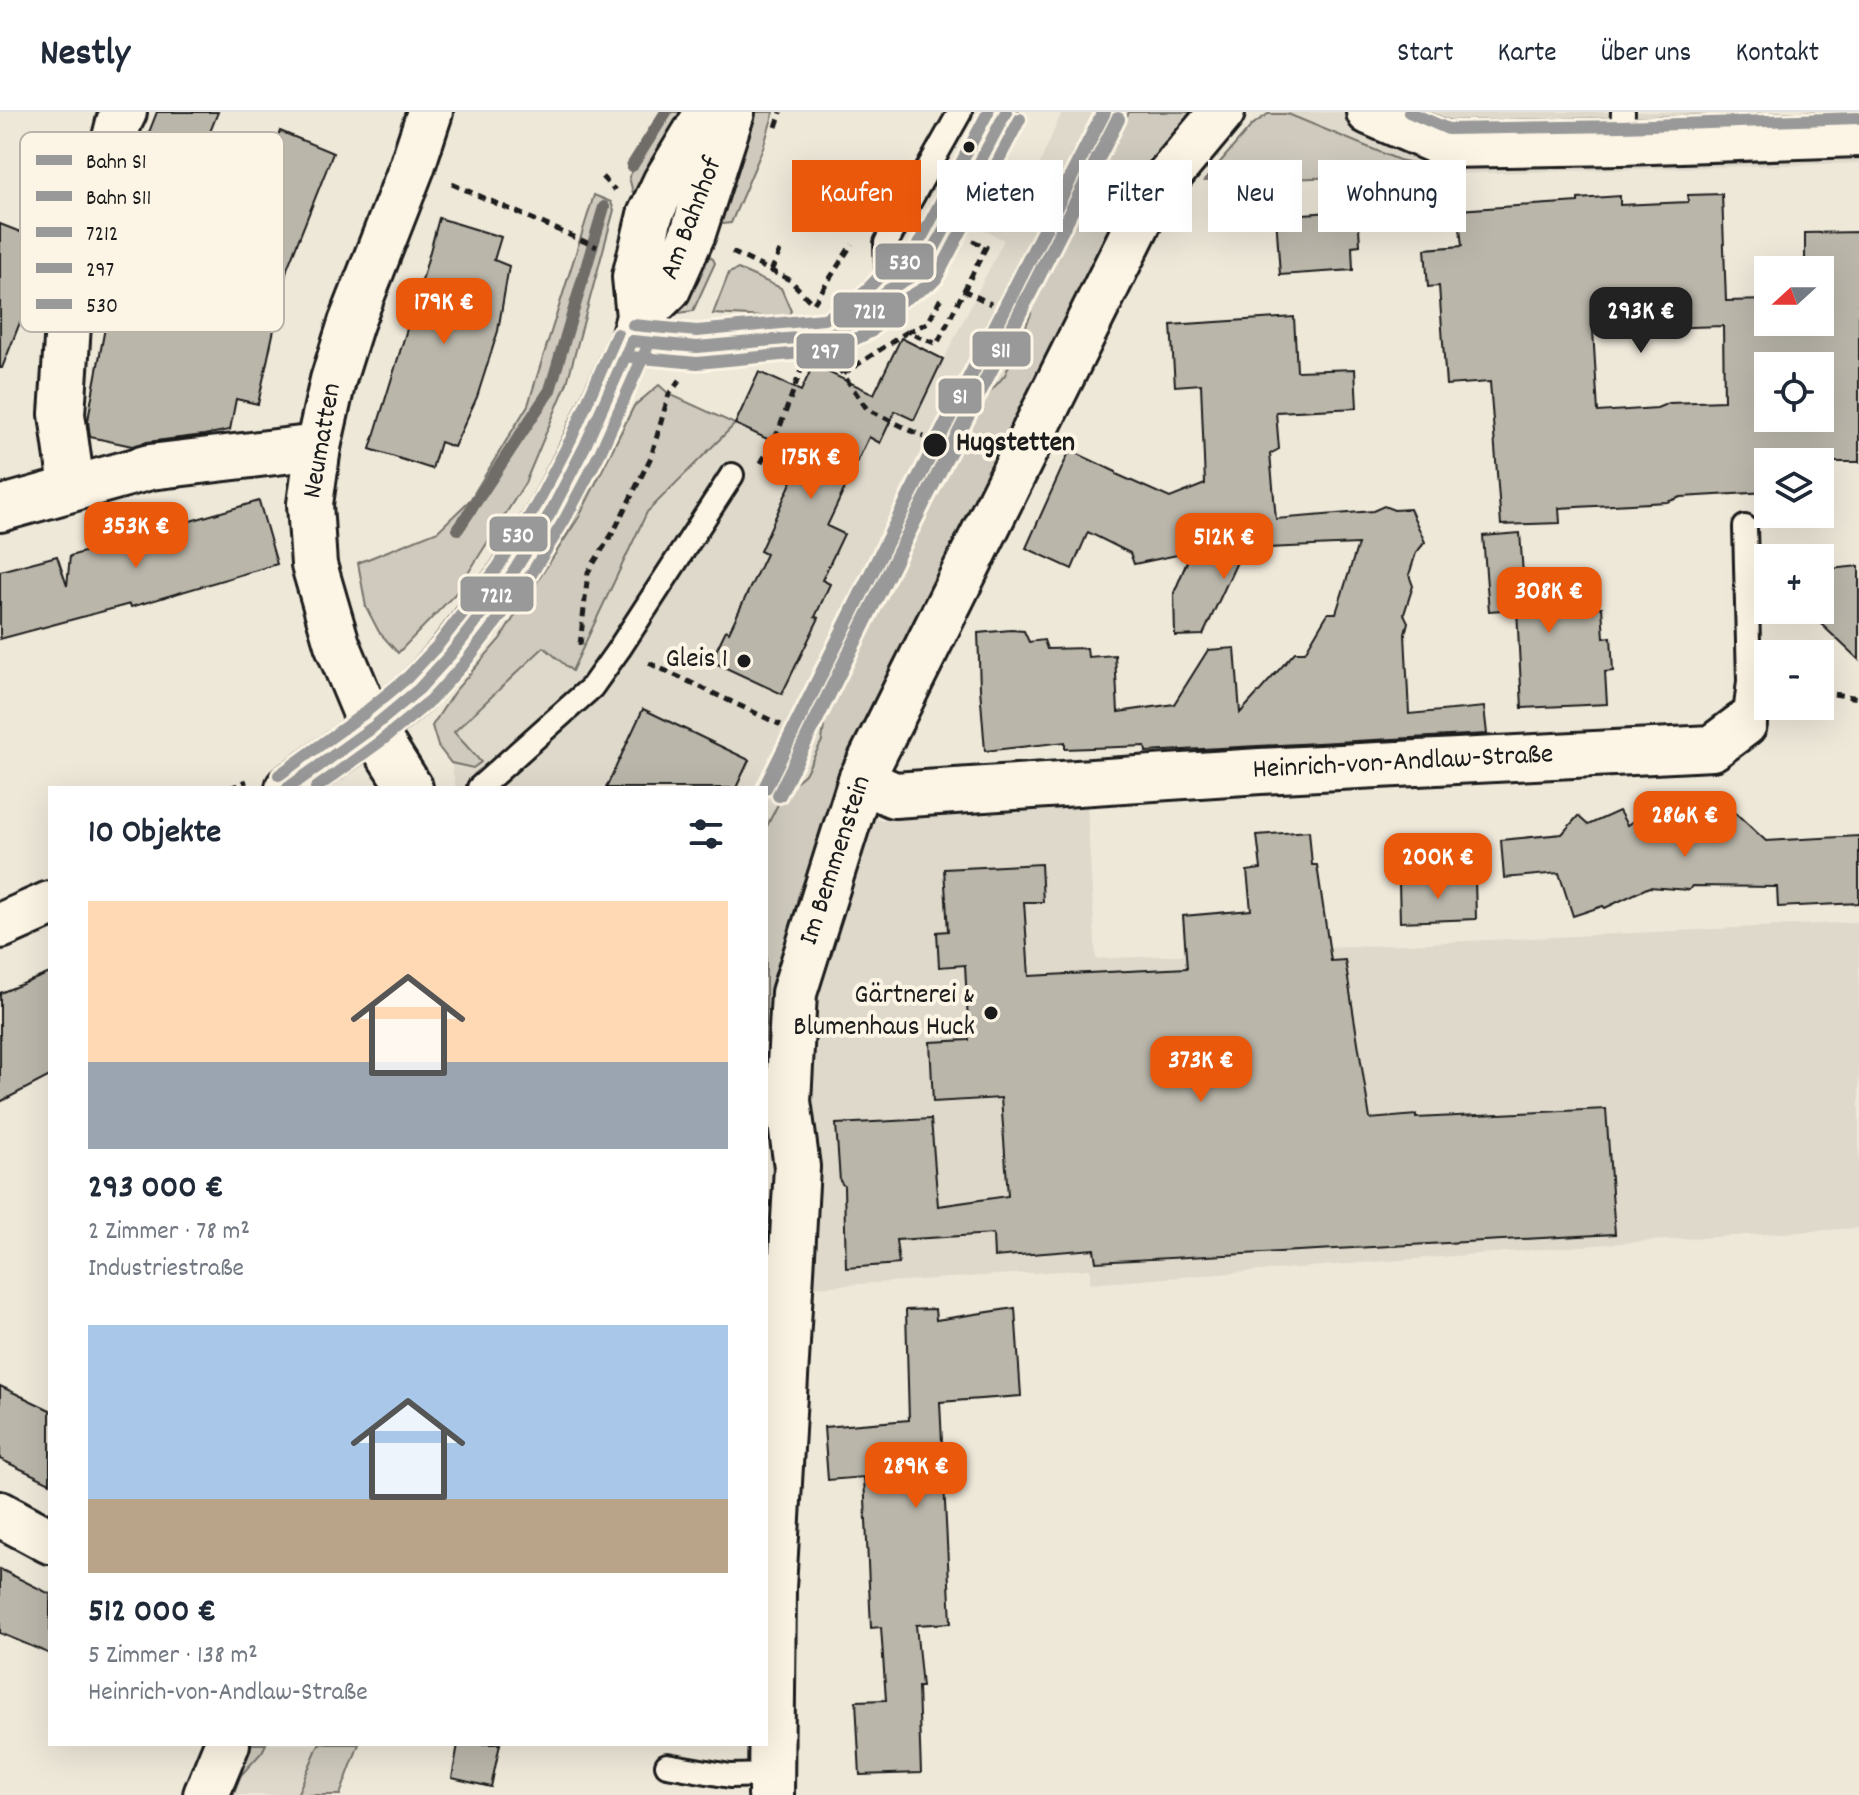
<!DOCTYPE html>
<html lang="de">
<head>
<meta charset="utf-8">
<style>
	:root { --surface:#fff; --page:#f2f2f3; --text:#1f2937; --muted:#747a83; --line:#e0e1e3; --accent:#ea580c }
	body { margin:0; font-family:Dekko,sans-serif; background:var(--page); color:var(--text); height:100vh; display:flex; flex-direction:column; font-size:30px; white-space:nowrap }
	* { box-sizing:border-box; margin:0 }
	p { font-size:26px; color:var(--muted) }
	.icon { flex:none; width:44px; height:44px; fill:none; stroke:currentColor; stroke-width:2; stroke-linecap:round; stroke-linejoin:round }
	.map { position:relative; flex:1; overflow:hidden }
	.panel { position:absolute; left:48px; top:674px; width:720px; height:960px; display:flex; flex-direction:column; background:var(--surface); border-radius:0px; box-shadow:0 8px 32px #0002 }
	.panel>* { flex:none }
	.top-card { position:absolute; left:792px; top:48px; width:760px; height:72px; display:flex; gap:16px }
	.needle { width:52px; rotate:249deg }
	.controls { position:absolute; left:1754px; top:144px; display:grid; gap:16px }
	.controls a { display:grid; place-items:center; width:80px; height:80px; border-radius:0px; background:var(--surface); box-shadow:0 8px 32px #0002; font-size:40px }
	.price { position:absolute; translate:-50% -68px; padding:0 18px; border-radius:16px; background:var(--accent); color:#fff; font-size:26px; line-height:52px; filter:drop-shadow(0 2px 4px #0008) }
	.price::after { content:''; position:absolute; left:50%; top:48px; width:24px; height:18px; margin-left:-12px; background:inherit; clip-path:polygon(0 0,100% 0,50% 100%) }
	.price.on { background:#222; color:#fff }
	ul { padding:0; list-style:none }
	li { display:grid; align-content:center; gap:16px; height:424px; padding:0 40px }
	li span { display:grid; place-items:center; height:248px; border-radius:0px; color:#555 }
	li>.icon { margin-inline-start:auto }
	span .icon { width:144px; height:144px; fill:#fffc; stroke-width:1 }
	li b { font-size:34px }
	h2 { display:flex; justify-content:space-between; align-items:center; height:96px; padding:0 40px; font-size:34px }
	.chip { padding:0 28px; border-radius:0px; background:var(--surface); box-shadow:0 8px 32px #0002; font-size:28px; line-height:72px }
	.chip.on { background:var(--accent); color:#fff }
	header { display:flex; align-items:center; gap:48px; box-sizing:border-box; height:112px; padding:0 40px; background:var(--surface); border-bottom:2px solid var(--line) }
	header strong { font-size:38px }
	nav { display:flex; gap:44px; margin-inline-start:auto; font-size:28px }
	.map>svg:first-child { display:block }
</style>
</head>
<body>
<header>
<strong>Nestly</strong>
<nav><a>Start</a><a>Karte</a><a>Über uns</a><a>Kontakt</a></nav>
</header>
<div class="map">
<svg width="1859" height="1683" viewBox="0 0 1859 1683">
	<rect width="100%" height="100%" fill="#eee8d9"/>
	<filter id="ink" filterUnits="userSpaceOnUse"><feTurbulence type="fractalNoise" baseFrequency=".0125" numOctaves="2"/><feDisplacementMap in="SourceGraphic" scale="16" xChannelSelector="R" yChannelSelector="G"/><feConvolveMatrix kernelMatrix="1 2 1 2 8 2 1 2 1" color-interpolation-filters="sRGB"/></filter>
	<g filter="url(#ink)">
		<g fill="#ded9cb">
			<polygon points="1062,0 1129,0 1119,22 1101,34 1034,170 1031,202 1005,263 975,297 826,599 822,629 805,662 784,680 766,716 766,676 456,676 451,651 462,653 480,650 454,621 545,534 572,558 647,400 735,312 759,260 800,280 813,253 871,287 901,226 944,247 1004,128 985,118 1007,75 1026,84"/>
			<polygon points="1264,0 1859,0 1859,51 1419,63 1419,52 1399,48 1288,2"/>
			<polygon points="833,691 879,708 1087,695 1096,847 1859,810 1859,1116 1635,1130 1090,1172 1090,1157 813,1175 816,1069 809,998 766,1003 766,931 798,785"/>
			<polygon points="266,1632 319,1632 297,1683 233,1683 241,1663 262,1640"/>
		</g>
		<g fill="#cfcabd" stroke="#76736c" stroke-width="2">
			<polygon points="661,0 687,0 642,87 633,81 629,65 634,56 630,53"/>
			<polygon points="750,0 774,0 763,36 731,111 712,113"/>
			<polygon points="1129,0 1190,0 1168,34 833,691 798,785 766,931 766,716 784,680 805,662 822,629 826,599 975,297 1005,263 1031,202 1034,170 1101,34 1119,22"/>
			<polygon points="1268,2 1288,2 1399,48 1419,52 1419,63 1204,69 1252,13"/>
			<polygon points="594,83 611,90 614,98 567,271 525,371 455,482 398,541 379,520 366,495 358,451 438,419 470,388 528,293"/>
			<polygon points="697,137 713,147 715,151 693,199 679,201 675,195"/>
			<polygon points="738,157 781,176 791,199 787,206 713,202 729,161"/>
			<polygon points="659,273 669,282 735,312 647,400 572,559 544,535 454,620 481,650 473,656 451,651 438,634 432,614 454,580 500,527 579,405 634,294"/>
			<polygon points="252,1632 266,1632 262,1640 241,1663 233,1683 230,1683"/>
			<polygon points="319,1632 359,1632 340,1683 297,1683"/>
		</g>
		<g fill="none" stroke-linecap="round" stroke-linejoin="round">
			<g stroke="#6f6c67" stroke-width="12">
				<polyline points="632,54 666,0"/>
				<polyline points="458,417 550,278 604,95"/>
			</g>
		</g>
		<g fill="#bab6aa" stroke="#1c1c1c" stroke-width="2" fill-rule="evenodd">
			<polygon points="157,0 218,0 185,82 133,61"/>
			<polygon points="280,19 333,41 287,157 258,292 236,287 230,318 204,323 147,330 132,334 90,325 88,309 91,290 114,168 213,188 236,124 238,125"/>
			<path d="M 1722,82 L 1726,189 L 1768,188 L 1768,210 L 1820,210 L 1820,158 L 1805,158 L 1805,121 L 1859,120 L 1859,350 L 1768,350 L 1768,380 L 1681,385 L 1667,390 L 1559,396 L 1560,411 L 1501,413 L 1490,270 L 1446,273 L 1439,174 L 1428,175 L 1425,137 L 1462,134 L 1458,98 L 1578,90 L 1578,87 L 1620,84 L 1620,93 L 1688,90 L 1688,83 ZM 1723,214 L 1724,289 L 1669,291 L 1657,296 L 1598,300 L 1593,218 ZM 1768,254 L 1820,254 L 1820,306 L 1768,306 Z"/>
			<polygon points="1358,98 1360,133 1352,134 1353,158 1280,163 1276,104"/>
			<polygon points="439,106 501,125 494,148 509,154 498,219 477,285 454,335 440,330 432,357 370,337 423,165"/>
			<polygon points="0,112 51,132 2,256 0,256"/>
			<polygon points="1294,205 1297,259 1355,257 1357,296 1276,300 1279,337 1270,342 1276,407 1373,399 1384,394 1394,398 1410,397 1425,430 1416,441 1409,463 1413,474 1404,502 1408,510 1405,522 1409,602 1484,595 1487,622 1146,640 1145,634 1065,637 1065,630 985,639 980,576 978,521 1011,518 1024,519 1029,530 1044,528 1047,537 1087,536 1088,545 1115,543 1118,600 1174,592 1208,538 1235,536 1240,601 1295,540 1305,540 1328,501 1336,501 1358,432 1243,437 1203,523 1175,524 1174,481 1191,440 1134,452 1130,441 1088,420 1072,457 1026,436 1070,338 1116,360 1116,362 1170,386 1205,372 1201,272 1175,274 1171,213"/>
			<polygon points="901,226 943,247 914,308 895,299 880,331 869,325 827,414 844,422 822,468 830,472 815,505 819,506 782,582 711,549 726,518 729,520 766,442 760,439 795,362 791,360 800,342 735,312 759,260 801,279 813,253 874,282"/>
			<polygon points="259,389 277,452 131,495 130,492 0,527 0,459 57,444 67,474 70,444"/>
			<polygon points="1520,421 1525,490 1579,487 1580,496 1602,495 1604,526 1611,525 1613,559 1605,560 1607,592 1522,596 1517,497 1489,499 1483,424"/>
			<polygon points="1859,454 1859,548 1820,511 1820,458"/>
			<polygon points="643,597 749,648 736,676 606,676"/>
			<polygon points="1678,681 1718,710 1728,694 1766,729 1859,724 1859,791 1778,795 1777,775 1692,774 1689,778 1649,775 1605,796 1603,794 1573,804 1559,761 1504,766 1501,728 1562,722 1578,704 1588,713 1619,699 1627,713 1647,700 1667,706"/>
			<polygon points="1309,719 1312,753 1317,753 1331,849 1345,848 1370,1007 1416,1003 1416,1006 1606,997 1615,1122 1096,1150 1094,1137 994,1145 993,1122 896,1128 899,1152 846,1156 844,1074 840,1069 836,1012 931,1007 938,1094 1008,1084 1001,986 933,990 930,930 969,928 965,853 939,855 937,820 948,819 944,757 1041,752 1043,790 1024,790 1029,864 1187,856 1183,804 1251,798 1247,759 1261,757 1257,723"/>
			<polygon points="1475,767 1476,807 1400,810 1399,771"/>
			<polygon points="50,861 50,964 0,990 0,881"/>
			<polygon points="1015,1196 1021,1284 940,1290 951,1511 916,1513 922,1575 918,1575 921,1661 860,1663 856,1589 886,1588 881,1515 871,1516 864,1365 828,1368 824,1315 909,1308 906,1198 935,1197 936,1208"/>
			<polygon points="0,1274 50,1298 50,1371 0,1347"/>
			<polygon points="0,1457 50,1482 50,1542 0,1521"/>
			<polygon points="458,1632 500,1632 491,1675 452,1666"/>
		</g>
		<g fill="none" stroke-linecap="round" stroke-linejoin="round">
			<defs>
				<g id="lane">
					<polyline points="1622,30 1623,0"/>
					<polyline points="888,178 886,131 960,0"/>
					<polyline points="632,229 697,235 829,223 862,206 888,178 923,158 1006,0"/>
					<polyline points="1744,612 1749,569 1745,415"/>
					<polyline points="479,676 592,575 619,537 732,363"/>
					<polyline points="667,1653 730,1664 770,1663"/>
				</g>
				<g id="street">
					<polyline points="1369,0 1445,33 1622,30 1859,22"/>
					<polyline points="72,375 62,302 68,213 119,10 124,0"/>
					<polyline points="0,397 150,355 318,335"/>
					<polyline points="861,668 894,683 1260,659 1712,636 1744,612"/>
					<polyline points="410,676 372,616 337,532 314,453 310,392 318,335 333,268 351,211 412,55 430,0"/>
					<polyline points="0,1402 50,1429"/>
					<polyline points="206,1683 227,1632"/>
					<polyline points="771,1683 773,1476 797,1055 788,989 794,881 861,668 1151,85 1222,0"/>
				</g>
				<g id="secondary">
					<polyline points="639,205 668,177 693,121 732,0"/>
					<polyline points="288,676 372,616 419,577 450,543 511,464 551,400 585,334 632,229 639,205 635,165 650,103 665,71 708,0"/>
					<polyline points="0,814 50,792"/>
				</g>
			</defs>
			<use href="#lane" stroke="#1c1c1c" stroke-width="28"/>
			<use href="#street" stroke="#1c1c1c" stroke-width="50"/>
			<use href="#secondary" stroke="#1c1c1c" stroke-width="50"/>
			<g stroke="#1c1c1c" stroke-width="5" stroke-dasharray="8 6" stroke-linecap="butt">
				<polyline points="776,15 781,0"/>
				<polyline points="602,65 615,78"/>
				<polyline points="452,72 597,135"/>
				<polyline points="732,140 790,168 813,192"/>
				<polyline points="771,159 780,139"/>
				<polyline points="963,178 991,192"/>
				<polyline points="814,191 852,132"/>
				<polyline points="907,220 928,211 941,186"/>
				<polyline points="838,255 867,297 924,325"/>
				<polyline points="843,262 907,220 937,232 986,135 973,129"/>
				<polyline points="761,351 778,320 801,258"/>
				<polyline points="580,533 588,460 614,419 651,345 669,282 681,267"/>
				<polyline points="649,551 781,613"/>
				<polyline points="1820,580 1859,586"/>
				<polyline points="230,676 247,669"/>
			</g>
			<use href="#lane" stroke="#fcf5e5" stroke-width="22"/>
			<use href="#street" stroke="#fcf5e5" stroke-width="44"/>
			<use href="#secondary" stroke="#fcf5e5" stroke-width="44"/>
			<defs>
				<g id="bus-1">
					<polyline points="632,229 697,235 829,223 862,206 888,178 923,158 1006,0"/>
					<polyline points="288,676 372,616 419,577 450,543 511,464 551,400 585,334 632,229"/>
				</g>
				<g id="bus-2">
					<polyline points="631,245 697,251 833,238 872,219 898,191 931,172 936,167 1020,7"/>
					<polyline points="316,676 381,629 431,588 463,553 524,474 565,407 600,341 647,236"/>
				</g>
				<g id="bus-3">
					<polyline points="1409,0 1448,17 1622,14 1858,6"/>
					<polyline points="633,213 697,219 824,207 852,193 879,165 911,146 988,0"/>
					<polyline points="279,663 362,603 408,565 438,533 498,455 537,392 571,327 617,222"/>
				</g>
			</defs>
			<use href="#bus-1" stroke="#fcf5e5" stroke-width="18"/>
			<use href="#bus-2" stroke="#fcf5e5" stroke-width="18"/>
			<use href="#bus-3" stroke="#fcf5e5" stroke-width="18"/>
			<use href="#bus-1" stroke="#999" stroke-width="12"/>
			<use href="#bus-2" stroke="#999" stroke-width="12"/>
			<use href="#bus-3" stroke="#999" stroke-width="12"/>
			<defs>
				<polyline id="rail-1" points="765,676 909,385 1104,0"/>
				<polyline id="rail-2" points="779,683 923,392 1118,7"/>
			</defs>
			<use href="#rail-1" stroke="#fcf5e5" stroke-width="20"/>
			<use href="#rail-2" stroke="#fcf5e5" stroke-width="20"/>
			<use href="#rail-1" stroke="#999" stroke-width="14"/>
			<use href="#rail-2" stroke="#999" stroke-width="14"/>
		</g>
	</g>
	<g fill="#1c1c1c" stroke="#fcf5e5" stroke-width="3">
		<circle cx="969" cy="35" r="7"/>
		<circle cx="935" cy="333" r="13"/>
		<circle cx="744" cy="549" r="8"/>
		<circle cx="991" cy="901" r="8"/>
	</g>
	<g text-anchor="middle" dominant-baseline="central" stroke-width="8" stroke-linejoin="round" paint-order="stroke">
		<g font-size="28" fill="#1c1c1c" stroke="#fcf5e5">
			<text transform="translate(693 107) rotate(-69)">Am Bahnhof</text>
			<text transform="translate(324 329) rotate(-80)">Neumatten</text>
			<text transform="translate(1403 652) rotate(-3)">Heinrich-von-Andlaw-Straße</text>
			<text transform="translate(837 749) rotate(-72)">Im Bemmenstein</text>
		</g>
		<g font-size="28" font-weight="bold" fill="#1c1c1c" stroke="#fcf5e5" text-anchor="start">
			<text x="956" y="333">Hugstetten</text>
		</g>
		<g font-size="28" fill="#1c1c1c" stroke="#fcf5e5" text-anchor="end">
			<text x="728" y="549">Gleis 1</text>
			<text x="975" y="885">Gärtnerei &amp;<tspan x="975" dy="32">Blumenhaus Huck</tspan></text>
		</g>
	</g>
	<rect x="20" y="20" width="264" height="200" rx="12" fill="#fcf5e5" stroke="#b9b4a9" stroke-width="2"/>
	<rect x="36" y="43" width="36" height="10" fill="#999"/>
	<rect x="36" y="79" width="36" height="10" fill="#999"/>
	<rect x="36" y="115" width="36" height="10" fill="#999"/>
	<rect x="36" y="151" width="36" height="10" fill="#999"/>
	<rect x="36" y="187" width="36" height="10" fill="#999"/>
	<g font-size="22" fill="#1c1c1c">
		<text x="86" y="56">Bahn S1</text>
		<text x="86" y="92">Bahn S11</text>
		<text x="86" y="128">7212</text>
		<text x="86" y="164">297</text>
		<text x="86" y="200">530</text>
	</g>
	<g stroke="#fcf5e5" stroke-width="3">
		<rect x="874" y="130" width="61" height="39" rx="8" fill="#999"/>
		<rect x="832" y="179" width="75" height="38" rx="8" fill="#999"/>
		<rect x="971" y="218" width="61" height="38" rx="8" fill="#999"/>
		<rect x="795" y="220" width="61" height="38" rx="8" fill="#999"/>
		<rect x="937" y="265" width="46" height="38" rx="8" fill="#999"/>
		<rect x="488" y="403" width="61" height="38" rx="8" fill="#999"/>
		<rect x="459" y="463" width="76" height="38" rx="8" fill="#999"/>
	</g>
	<g font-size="22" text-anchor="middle" font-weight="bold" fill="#fff">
		<text x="905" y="157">530</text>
		<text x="870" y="206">7212</text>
		<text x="1001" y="245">S11</text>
		<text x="825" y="246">297</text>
		<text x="960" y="291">S1</text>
		<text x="518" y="430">530</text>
		<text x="497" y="490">7212</text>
	</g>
</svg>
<div class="controls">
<a><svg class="needle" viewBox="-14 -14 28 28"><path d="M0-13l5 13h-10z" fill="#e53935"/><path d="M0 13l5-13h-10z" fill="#747a83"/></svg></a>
<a><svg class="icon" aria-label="locate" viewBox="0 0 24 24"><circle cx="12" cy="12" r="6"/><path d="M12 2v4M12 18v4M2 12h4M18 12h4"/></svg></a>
<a><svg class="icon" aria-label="layers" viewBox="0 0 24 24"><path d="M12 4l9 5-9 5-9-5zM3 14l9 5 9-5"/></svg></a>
<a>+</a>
<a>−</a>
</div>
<b class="price" style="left:444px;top:234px">179K €</b>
<b class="price on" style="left:1641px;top:243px">293K €</b>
<b class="price" style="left:811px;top:389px">175K €</b>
<b class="price" style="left:136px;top:458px">353K €</b>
<b class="price" style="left:1224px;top:469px">512K €</b>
<b class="price" style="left:1549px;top:523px">308K €</b>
<b class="price" style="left:1685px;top:747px">286K €</b>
<b class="price" style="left:1438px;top:789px">200K €</b>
<b class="price" style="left:1201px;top:992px">373K €</b>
<b class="price" style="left:916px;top:1398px">289K €</b>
<div class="top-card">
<a class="chip on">Kaufen</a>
<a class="chip">Mieten</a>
<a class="chip">Filter</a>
<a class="chip">Neu</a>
<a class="chip">Wohnung</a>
</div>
<section class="panel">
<h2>10 Objekte<svg class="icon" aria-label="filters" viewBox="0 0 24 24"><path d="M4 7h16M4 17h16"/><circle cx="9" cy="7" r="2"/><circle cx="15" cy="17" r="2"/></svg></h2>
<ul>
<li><span style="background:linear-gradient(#ffd9b3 65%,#9aa5b1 0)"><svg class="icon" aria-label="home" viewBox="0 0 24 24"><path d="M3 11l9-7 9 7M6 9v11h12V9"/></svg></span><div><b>293 000 €</b><p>2 Zimmer · 78 m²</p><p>Industriestraße</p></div></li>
<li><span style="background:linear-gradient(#a9c7e8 70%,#b9a48a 0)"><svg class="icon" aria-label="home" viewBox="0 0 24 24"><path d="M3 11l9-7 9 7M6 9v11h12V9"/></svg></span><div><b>512 000 €</b><p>5 Zimmer · 138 m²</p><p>Heinrich-von-Andlaw-Straße</p></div></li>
</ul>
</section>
</div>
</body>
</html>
